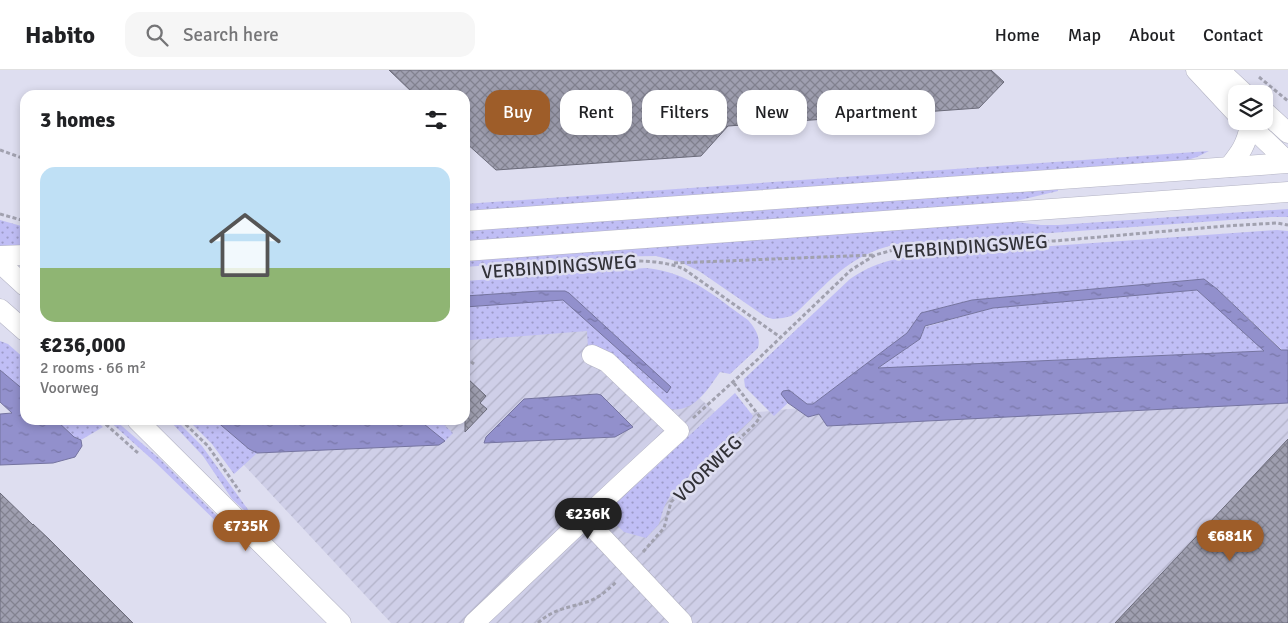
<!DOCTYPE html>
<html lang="en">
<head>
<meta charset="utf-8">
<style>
	:root { --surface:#fff; --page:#f6f6f6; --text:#202124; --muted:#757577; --line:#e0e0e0; --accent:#9e5d29 }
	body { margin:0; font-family:Signika,sans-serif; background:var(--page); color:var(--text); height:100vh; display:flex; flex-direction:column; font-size:19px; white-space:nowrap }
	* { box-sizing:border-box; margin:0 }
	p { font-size:16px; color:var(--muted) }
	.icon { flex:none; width:28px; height:28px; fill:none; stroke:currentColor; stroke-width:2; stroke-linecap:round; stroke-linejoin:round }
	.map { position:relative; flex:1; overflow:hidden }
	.drawer { position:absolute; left:20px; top:20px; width:450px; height:335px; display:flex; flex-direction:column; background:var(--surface); border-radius:15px; box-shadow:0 2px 8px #0003 }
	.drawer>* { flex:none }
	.top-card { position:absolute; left:485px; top:20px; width:475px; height:45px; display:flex; gap:10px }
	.tools { position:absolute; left:1228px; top:15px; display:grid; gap:10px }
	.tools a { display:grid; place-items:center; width:45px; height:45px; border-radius:10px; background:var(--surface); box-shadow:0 2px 8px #0003; font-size:25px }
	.price { position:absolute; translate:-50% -42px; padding:0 11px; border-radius:18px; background:var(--accent); color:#fff; font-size:16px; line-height:32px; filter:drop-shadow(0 1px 2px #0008) }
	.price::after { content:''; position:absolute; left:50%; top:30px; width:15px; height:11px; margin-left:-8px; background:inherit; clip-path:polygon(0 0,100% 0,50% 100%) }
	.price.current { background:#222; color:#fff }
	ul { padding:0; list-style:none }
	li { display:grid; align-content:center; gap:10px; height:265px; padding:0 20px }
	li span { display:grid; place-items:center; height:155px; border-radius:15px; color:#555 }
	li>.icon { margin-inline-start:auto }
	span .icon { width:90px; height:90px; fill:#fffc; stroke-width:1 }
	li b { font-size:21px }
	h2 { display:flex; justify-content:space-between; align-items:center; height:60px; padding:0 20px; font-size:21px }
	.tag { padding:0 18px; border-radius:15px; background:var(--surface); box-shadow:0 2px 8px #0003; font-size:18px; line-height:45px }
	.tag.current { background:var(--accent); color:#fff }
	header { display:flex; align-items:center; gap:30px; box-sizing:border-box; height:70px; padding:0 25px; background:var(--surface); border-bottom:1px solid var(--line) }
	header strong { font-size:24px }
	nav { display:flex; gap:28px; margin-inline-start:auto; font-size:18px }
	.search { width:350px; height:45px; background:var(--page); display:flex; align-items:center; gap:12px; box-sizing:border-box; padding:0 18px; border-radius:15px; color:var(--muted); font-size:19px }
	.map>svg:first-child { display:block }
</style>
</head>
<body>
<header>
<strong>Habito</strong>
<div class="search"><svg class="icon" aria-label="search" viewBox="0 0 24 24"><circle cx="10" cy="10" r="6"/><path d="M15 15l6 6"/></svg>Search here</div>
<nav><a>Home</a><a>Map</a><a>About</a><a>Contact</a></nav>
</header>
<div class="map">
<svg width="1288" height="553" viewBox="0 0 1288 553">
	<defs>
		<pattern id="industrial-furrows" width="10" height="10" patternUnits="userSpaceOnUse" patternTransform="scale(1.25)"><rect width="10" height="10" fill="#cfcfe8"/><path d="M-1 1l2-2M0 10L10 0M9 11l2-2" fill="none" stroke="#b2b2c8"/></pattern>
		<pattern id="grass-dots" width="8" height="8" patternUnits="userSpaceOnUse" patternTransform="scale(1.25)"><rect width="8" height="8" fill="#c0bef5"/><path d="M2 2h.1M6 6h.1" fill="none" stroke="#9d9bc7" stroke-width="1.8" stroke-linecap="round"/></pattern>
		<pattern id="water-ripples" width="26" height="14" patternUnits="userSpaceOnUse" patternTransform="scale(1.25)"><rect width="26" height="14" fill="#9290cc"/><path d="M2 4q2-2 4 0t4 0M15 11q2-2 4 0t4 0" fill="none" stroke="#7876a7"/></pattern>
		<pattern id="building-cross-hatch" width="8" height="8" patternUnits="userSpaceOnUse" patternTransform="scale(1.25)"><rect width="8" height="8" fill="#9f9fb0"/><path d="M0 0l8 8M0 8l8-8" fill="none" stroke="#828290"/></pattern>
	</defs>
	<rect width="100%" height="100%" fill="#dedef0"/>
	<polygon fill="url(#industrial-furrows)" points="571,216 720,346 1081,310 1288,304 1288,553 391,553 202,350 465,350 465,223"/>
	<g fill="url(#grass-dots)">
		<polygon points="1209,81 1197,87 1184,91 465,145 465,134"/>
		<polygon points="1058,114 1058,121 1012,132 465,174 465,157"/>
		<path d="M 1288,139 L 1288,147 L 1271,147 L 897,174 C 849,185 832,209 798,241 L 791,246 L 783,248 L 773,249 L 766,247 L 699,201 L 680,192 L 656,186 L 592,187 L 465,197 L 465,187 L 1000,150 L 1041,155 L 1058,155 Z"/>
		<polygon points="0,150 25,157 25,176 0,176"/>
		<path d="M 1277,160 L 1288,161 L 1288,280 L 1282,280 L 1217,219 L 1204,209 L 972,230 L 921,243 L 907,263 L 813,334 L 807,334 L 789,320 L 784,329 L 788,333 L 774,346 L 745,317 L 744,309 L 850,209 C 875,192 895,188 925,185 Z"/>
		<path d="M 646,198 C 689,202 714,226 748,250 C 755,258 761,267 758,278 L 730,304 L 720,302 C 708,319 694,343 670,339 L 588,277 L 587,261 L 471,270 L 465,269 L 465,237 L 563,230 L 667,323 L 671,317 L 569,223 L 539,221 L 465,226 L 465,211 Z"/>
		<polygon points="1197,220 1265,281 877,299 920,269 925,257 993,238"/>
		<polygon points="0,271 8,274 25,289 25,321 0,300"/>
		<polygon points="735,323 753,346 751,350 672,422 664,437 659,454 646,468 624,462 605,444"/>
		<polygon points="56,350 95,350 103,357 81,370 74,367"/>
		<polygon points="108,350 115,350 160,389 243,472 242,472 227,462 156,393"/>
		<polygon points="169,350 176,350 202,376 257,452 232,429 203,386"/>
		<polygon points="188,350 215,350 249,379 257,383 234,404 212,374"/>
		<polygon points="419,350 439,350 453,363 445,371"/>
	</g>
	<g fill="url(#water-ripples)" stroke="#7574a0" fill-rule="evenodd">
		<path d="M 1204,209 L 1217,219 L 1281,280 L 1288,280 L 1288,333 L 827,356 L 819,344 L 808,347 L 788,333 L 781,324 L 783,321 L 789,320 L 807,334 L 813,334 L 907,263 L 921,243 L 972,230 ZM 1197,220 L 1264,281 L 878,298 L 920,269 L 925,256 L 993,238 Z"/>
		<polygon points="539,221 565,221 569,223 671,317 667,323 563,230 465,237 465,226"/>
		<polygon points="0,300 25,321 25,350 56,350 74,367 81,370 82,376 75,387 53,393 0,395 0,344 12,343 0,332"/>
		<polygon points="597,324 601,325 633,357 615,367 484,373 486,367 524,329"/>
		<polygon points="215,350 419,350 445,371 439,375 257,383 249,379"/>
	</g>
	<g fill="url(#building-cross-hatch)" stroke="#6b6b7a">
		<polygon points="389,0 991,0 1004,12 979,38 728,56 701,86 496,100 465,72 465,25 415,25"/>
		<polygon points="465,306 486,326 480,333 487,339 465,362"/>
		<polygon points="1288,369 1288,553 1115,553"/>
		<polygon points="0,423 33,455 33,454 49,469 133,553 0,553"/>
	</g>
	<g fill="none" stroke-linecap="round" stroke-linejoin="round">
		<defs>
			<g id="minor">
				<polyline points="1196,0 1236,43"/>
				<polyline points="1219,0 1245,24"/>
				<polyline points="1264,41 1288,63"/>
				<polyline points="1245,51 1288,92"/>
				<path d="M 1229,97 C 1241,82 1246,75 1250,56"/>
				<polyline points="465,151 1288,93"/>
				<polyline points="465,181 1288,122"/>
				<polyline points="0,186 25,185"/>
				<polyline points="0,193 25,216"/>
				<polyline points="0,239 25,261"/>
				<polyline points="137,350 341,553"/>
				<polyline points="585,449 682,552"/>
				<path d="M 474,553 C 542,489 609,424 679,361 L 607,292 L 592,285"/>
			</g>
		</defs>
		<use href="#minor" stroke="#b3b3c3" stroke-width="21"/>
		<g stroke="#a1a1af" stroke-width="3" stroke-dasharray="4 2.5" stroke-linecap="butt">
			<polyline points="1259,7 1288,31"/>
			<polyline points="0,80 25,89"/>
			<polyline points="0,144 25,151"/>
			<polyline points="674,193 873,185"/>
			<path d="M 555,197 C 593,194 650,184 684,199 L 780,267"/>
			<polyline points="465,291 470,291 474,294"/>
			<polyline points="693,348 757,290 851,200 875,185 897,179 1054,171 1225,156 1277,153 1288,155"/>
			<polyline points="101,350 138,383"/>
			<polyline points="181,350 208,376 240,422"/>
			<polyline points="643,482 664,458 671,432 755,354 760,347 733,312"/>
			<path d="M 538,553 C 555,537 572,538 592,530 C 601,526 610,518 617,511"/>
		</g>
		<use href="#minor" stroke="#fff" stroke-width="20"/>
	</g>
	<g text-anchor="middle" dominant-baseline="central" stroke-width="5" stroke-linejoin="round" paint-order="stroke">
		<g font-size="19" fill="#323238" stroke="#dedef0">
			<text transform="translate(970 177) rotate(-4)">VERBINDINGSWEG</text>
			<text transform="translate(559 197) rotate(-4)">VERBINDINGSWEG</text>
			<text transform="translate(708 399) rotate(-44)">VOORWEG</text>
		</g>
	</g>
</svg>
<div class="tools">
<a><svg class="icon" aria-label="layers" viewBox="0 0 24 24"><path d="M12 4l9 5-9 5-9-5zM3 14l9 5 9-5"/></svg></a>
</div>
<b class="price current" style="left:588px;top:470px">€236K</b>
<b class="price" style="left:246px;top:482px">€735K</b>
<b class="price" style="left:1230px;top:492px">€681K</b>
<div class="top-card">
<a class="tag current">Buy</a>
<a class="tag">Rent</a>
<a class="tag">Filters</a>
<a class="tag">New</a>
<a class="tag">Apartment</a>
</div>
<section class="drawer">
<h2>3 homes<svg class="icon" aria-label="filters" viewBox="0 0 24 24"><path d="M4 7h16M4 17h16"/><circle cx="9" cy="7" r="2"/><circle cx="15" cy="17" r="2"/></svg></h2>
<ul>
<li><span style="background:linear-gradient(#bfe0f5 65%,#8fb573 0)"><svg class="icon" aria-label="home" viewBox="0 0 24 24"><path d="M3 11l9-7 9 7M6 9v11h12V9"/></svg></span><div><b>€236,000</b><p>2 rooms · 66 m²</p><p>Voorweg</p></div></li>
</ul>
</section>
</div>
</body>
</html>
